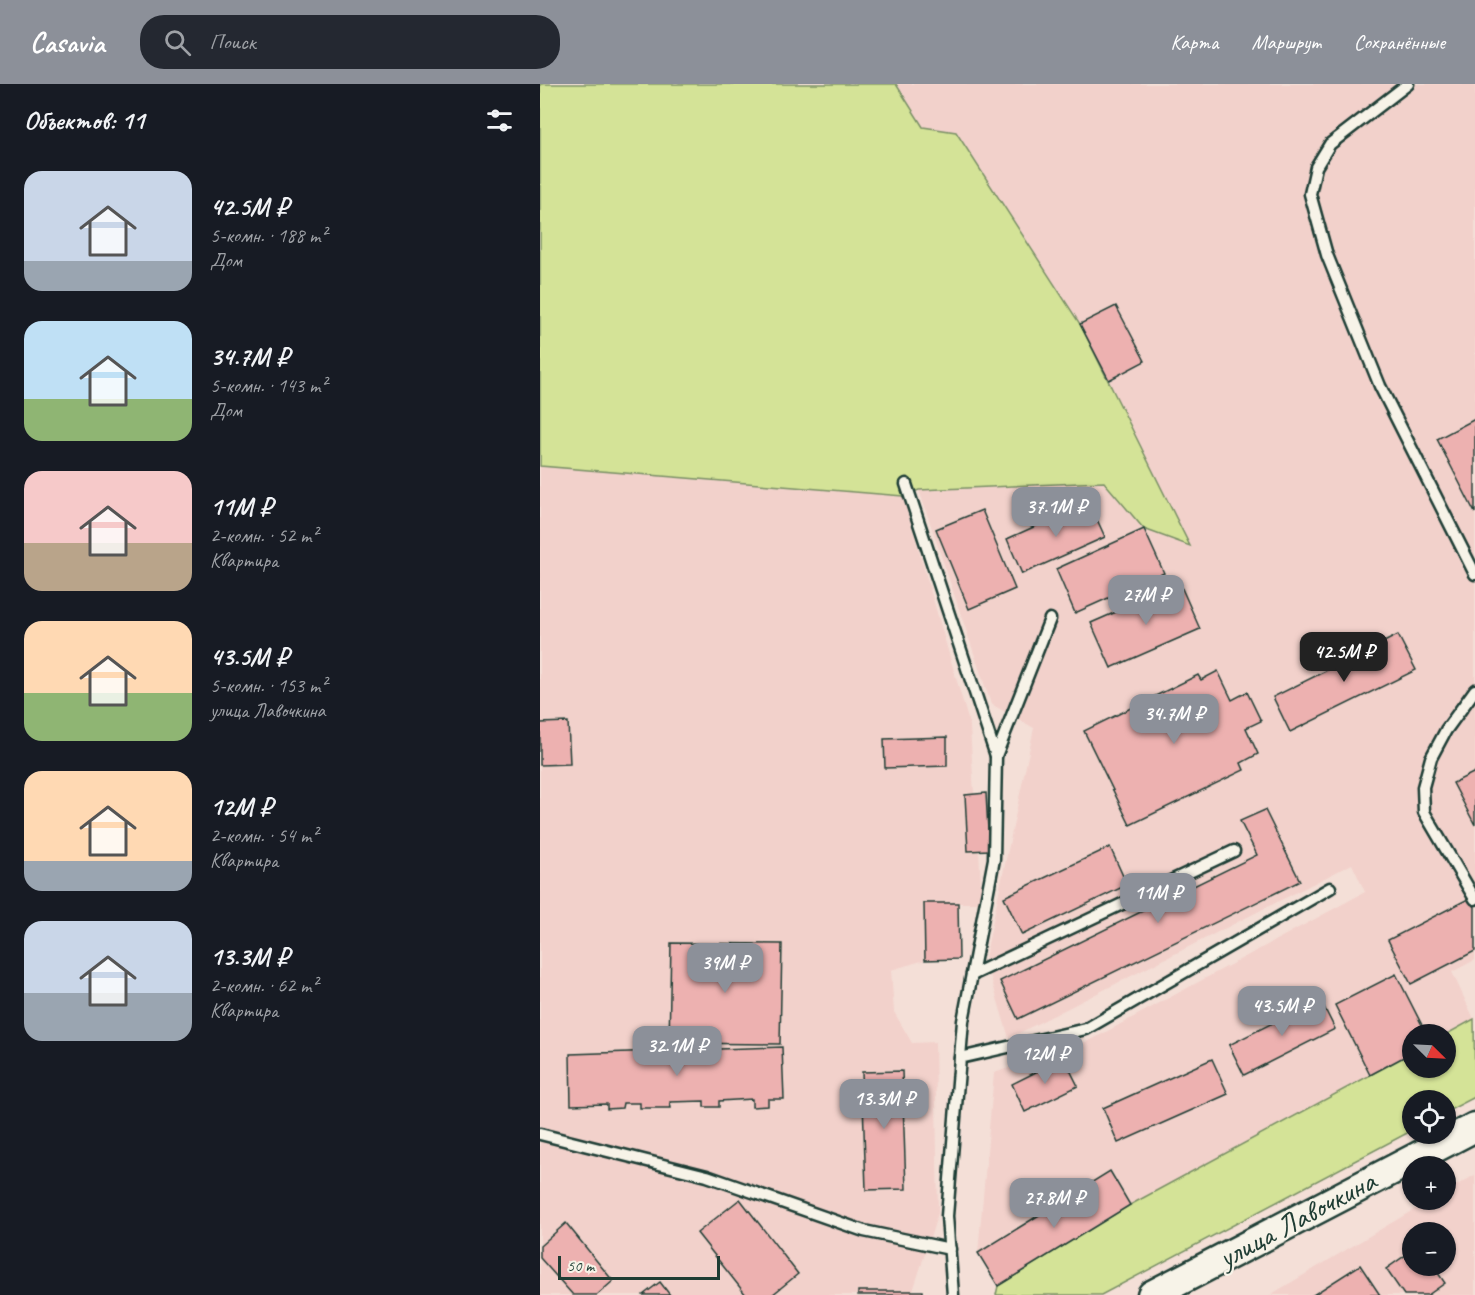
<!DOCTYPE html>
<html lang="ru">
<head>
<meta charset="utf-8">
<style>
	:root { --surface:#171b24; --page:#242831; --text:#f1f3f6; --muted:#9ea1a6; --accent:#8c9099 }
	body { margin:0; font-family:Caveat,sans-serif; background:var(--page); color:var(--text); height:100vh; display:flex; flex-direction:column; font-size:22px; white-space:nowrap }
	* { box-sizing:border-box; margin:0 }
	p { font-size:20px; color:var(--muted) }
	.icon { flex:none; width:33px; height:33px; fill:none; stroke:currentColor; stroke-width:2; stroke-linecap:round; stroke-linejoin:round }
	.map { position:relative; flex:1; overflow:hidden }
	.drawer { display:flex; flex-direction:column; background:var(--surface); width:540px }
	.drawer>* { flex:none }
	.needle { width:39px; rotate:114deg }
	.tools { position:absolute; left:862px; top:940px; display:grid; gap:12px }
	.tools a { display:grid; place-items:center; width:54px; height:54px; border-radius:50%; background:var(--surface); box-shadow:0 2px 4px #0004; font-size:30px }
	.scale { position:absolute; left:18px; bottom:15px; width:162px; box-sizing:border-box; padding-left:6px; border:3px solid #1f3d34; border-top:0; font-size:16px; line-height:21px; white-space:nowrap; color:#1f3d34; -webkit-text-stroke:4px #f7f3e8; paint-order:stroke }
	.price { position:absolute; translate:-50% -51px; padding:0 14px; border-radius:12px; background:var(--accent); color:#fff; font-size:20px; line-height:39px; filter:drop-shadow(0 2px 3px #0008) }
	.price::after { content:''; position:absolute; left:50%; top:36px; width:18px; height:14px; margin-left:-9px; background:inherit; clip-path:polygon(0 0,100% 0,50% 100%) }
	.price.current { background:#222; color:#fff }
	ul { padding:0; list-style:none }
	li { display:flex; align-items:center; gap:18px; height:150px; padding:0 24px }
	li span { display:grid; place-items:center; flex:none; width:168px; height:120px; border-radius:18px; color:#555 }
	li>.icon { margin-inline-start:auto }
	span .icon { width:72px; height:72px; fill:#fffc; stroke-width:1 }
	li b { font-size:26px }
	h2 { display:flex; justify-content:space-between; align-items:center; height:72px; padding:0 24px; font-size:26px }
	header { display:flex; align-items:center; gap:36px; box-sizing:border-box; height:84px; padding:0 30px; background:var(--accent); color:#fff }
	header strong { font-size:28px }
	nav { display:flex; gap:33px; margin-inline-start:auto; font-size:21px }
	.search { width:420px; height:54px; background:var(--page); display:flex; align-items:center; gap:15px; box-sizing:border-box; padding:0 21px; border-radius:24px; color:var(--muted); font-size:22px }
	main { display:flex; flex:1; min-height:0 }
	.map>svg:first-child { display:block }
</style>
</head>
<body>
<header>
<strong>Casavia</strong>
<div class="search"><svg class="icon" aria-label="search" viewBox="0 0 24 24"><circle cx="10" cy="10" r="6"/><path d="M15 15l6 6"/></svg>Поиск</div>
<nav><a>Карта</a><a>Маршрут</a><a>Сохранённые</a></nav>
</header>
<main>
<section class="drawer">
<h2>Объектов: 11<svg class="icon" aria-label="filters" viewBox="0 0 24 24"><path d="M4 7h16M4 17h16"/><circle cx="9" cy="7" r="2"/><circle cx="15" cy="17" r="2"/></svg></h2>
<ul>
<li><span style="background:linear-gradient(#c9d6e8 75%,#9aa5b1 0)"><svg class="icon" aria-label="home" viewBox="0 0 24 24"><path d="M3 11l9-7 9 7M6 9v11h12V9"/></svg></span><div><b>42.5M ₽</b><p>5-комн. · 188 m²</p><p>Дом</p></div></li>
<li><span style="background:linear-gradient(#bfe0f5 65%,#8fb573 0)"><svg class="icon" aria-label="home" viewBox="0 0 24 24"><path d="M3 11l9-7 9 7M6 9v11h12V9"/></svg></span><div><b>34.7M ₽</b><p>5-комн. · 143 m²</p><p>Дом</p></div></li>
<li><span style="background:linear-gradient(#f6c9c9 60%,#b9a48a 0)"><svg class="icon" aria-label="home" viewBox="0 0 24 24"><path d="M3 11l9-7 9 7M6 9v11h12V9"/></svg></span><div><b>11M ₽</b><p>2-комн. · 52 m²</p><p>Квартира</p></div></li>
<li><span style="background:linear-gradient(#ffd9b3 60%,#8fb573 0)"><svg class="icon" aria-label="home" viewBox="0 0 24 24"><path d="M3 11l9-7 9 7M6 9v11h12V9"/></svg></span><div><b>43.5M ₽</b><p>5-комн. · 153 m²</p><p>улица Лавочкина</p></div></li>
<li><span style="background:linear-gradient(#ffd9b3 75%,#9aa5b1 0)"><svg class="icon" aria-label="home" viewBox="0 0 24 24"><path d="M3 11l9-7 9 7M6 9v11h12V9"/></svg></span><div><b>12M ₽</b><p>2-комн. · 54 m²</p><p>Квартира</p></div></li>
<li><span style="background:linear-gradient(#c9d6e8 60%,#9aa5b1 0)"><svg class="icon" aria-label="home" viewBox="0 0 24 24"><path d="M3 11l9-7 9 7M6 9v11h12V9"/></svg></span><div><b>13.3M ₽</b><p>2-комн. · 62 m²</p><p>Квартира</p></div></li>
</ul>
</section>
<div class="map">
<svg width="935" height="1211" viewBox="0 0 935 1211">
	<rect width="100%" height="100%" fill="#f4dfd7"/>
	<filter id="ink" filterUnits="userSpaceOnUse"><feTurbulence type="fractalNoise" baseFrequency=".0167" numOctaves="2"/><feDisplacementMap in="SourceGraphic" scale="12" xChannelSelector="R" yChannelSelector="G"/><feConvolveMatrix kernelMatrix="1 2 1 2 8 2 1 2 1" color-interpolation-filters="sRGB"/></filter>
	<g filter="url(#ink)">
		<g fill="#f2d1cb" fill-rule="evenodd">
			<polygon points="356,0 935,0 935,876 912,888 934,935 905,951 873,951 873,968 590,1121 458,1202 438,1169 454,989 551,956 825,808 812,780 469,954 445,874 494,644 451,620 379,406 565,398 604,445"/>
			<polygon points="0,382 363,412 430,642 434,710 446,709 449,766 439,767 442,819 418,819 419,875 385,876 351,886 354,928 372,959 395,958 398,1129 373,1207 383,1207 383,1211 0,1211"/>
			<path d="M 935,1091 L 935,1211 L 730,1211 L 890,1116 L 906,1116 L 906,1107 ZM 873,1149 L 906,1149 L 906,1182 L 873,1182 Z"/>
		</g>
		<g fill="#d4e397" stroke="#7a9066" stroke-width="1.5">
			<polygon points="0,0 356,0 383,43 416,48 540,240 650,462 604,445 564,398 379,406 363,412 0,382"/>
			<polygon points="934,935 935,1013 906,1028 906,1017 873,1017 873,1046 561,1211 456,1211 458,1202 590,1121 873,968 873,984 906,984 905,951"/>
		</g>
		<g fill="#edb1b0" stroke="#1f3d34" stroke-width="1.5">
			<polygon points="576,222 605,277 569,296 540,240"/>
			<polygon points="935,335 935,429 897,355"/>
			<polygon points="549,418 565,453 482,490 467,455"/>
			<polygon points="442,426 475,505 429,525 396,445"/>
			<polygon points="604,445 624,489 535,529 516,485"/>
			<polygon points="640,500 660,545 571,584 551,539"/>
			<polygon points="858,551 876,586 750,648 733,613"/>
			<polygon points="678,587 692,616 707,608 721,637 706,644 718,670 701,679 704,686 590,741 544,647 658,591 661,596"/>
			<polygon points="28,638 30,680 0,681 0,639"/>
			<polygon points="407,653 407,682 345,684 344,655"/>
			<polygon points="935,688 935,741 913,699"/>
			<polygon points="446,709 449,766 428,767 425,711"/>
			<polygon points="725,726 760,797 478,935 460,897 717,771 700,737"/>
			<polygon points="570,763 587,801 482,851 464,813"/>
			<polygon points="930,814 935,823 935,867 871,900 848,856"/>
			<polygon points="384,819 418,819 419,875 385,876"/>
			<polygon points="131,859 242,860 240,960 129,959"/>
			<polygon points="856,890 887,951 873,951 873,968 830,991 795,921"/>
			<polygon points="780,915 795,945 704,991 689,961"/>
			<polygon points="242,963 244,1015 228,1015 228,1022 212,1023 212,1015 179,1017 179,1023 164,1023 164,1017 130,1018 131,1024 100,1024 100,1019 83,1019 82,1024 67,1025 67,1020 31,1021 30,970"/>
			<polygon points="524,974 538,1002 485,1028 472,1000"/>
			<polygon points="672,975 688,1010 578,1059 563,1024"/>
			<polygon points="362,987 366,1105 326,1106 322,988"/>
			<polygon points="570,1087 590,1121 458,1202 438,1169"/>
			<polygon points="200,1115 258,1190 232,1211 206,1211 157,1149"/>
			<polygon points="26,1139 73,1197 57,1211 33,1211 0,1174 0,1162"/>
			<polygon points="873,1166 873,1182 893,1182 905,1199 888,1211 864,1211 846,1185"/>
			<polygon points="820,1181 840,1211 773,1211"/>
			<polygon points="120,1198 130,1211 103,1211"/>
			<rect x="318" y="1207" width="65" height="4"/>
		</g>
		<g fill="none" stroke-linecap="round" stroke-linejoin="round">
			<defs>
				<g id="lane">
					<polyline points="868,0 790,60 776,83 770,110 787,171 840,302 935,490"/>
					<polyline points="366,400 456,672"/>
					<polyline points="935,606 906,646 891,674 883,703 884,728 935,815"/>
					<polyline points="432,891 694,767"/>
					<polyline points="420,974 546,945 790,804"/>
					<polyline points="0,1050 167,1092 324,1147 410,1165"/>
					<polyline points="413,1211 407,1132 423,937 454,775 456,672 510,535"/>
				</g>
				<polyline id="secondary" points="612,1211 935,1043"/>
			</defs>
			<use href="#lane" stroke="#1f3d34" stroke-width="15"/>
			<use href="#secondary" stroke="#1f3d34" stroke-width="33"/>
			<use href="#lane" stroke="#f7f3e8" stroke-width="10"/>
			<use href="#secondary" stroke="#f7f3e8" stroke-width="28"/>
		</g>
	</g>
	<g text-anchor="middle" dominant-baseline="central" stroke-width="4.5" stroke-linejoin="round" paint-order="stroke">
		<g font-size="30" fill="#1f3d34" stroke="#f7f3e8">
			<text transform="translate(757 1135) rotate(-28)">улица Лавочкина</text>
		</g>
	</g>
</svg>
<div class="tools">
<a><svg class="needle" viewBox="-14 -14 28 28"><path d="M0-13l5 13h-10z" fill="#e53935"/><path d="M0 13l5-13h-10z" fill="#9ea1a6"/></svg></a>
<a><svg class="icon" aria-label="locate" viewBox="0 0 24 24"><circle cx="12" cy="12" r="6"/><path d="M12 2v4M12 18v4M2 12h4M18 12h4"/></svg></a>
<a>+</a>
<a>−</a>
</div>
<div class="scale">50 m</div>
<b class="price" style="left:516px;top:454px">37.1M ₽</b>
<b class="price" style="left:606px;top:542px">27M ₽</b>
<b class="price current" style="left:804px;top:599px">42.5M ₽</b>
<b class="price" style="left:634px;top:661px">34.7M ₽</b>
<b class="price" style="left:618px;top:840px">11M ₽</b>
<b class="price" style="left:185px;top:910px">39M ₽</b>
<b class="price" style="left:742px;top:953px">43.5M ₽</b>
<b class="price" style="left:137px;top:993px">32.1M ₽</b>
<b class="price" style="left:505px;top:1001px">12M ₽</b>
<b class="price" style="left:344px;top:1046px">13.3M ₽</b>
<b class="price" style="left:514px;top:1145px">27.8M ₽</b>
</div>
</main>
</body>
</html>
